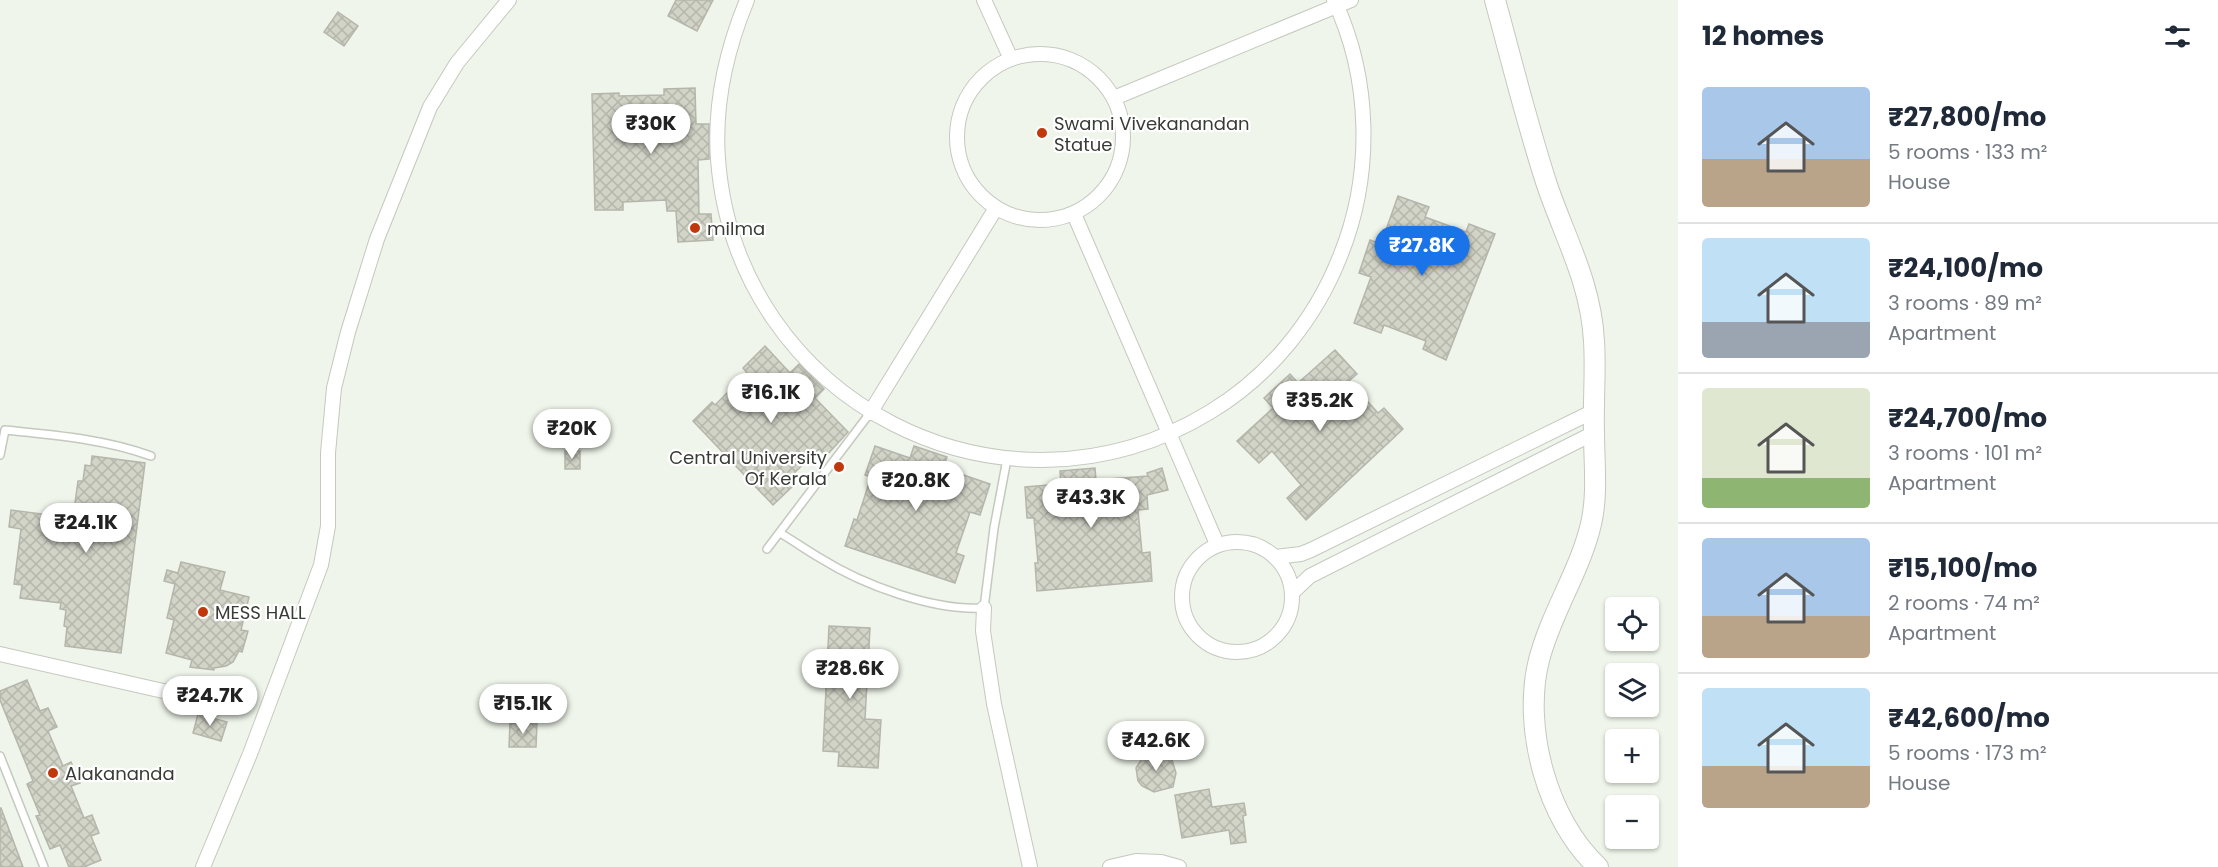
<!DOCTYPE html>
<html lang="en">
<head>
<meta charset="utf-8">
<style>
	:root { --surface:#fff; --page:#f6f6f7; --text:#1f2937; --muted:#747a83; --line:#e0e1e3; --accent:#1a73e8 }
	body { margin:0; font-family:Poppins,sans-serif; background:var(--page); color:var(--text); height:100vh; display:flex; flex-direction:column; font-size:22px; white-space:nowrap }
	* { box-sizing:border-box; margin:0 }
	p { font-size:20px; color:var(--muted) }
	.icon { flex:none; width:33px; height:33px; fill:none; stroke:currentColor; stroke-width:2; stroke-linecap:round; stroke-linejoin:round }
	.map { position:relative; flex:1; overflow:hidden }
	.details { display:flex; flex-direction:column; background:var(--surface); width:540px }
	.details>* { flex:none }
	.controls { position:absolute; left:1605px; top:597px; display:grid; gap:12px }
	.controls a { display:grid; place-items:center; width:54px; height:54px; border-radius:6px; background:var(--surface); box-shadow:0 2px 4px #0004; font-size:30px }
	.price { position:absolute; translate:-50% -51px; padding:0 14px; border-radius:21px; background:#fff; color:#222; font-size:20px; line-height:39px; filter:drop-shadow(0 2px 3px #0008) }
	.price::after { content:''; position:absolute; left:50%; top:36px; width:18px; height:14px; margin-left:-9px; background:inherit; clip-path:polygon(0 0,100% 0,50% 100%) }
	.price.active { background:var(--accent); color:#fff }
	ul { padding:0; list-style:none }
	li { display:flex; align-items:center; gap:18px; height:150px; padding:0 24px }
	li+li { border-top:2px solid var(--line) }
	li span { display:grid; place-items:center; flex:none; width:168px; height:120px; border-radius:6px; color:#555 }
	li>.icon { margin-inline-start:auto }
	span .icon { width:72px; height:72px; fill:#fffc; stroke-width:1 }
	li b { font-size:26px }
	h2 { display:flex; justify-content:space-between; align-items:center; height:72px; padding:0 24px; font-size:26px }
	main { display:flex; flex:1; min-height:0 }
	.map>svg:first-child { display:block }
</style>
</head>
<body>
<main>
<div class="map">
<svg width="1678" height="867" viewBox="0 0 1678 867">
	<defs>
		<pattern id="building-cross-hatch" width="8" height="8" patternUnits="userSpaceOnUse" patternTransform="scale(1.5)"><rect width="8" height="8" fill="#d3d4c8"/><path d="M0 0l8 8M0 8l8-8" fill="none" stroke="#b6b7ac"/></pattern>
	</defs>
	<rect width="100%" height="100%" fill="#eff5ea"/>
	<g fill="url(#building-cross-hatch)" stroke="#b5b6ab" stroke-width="1.5">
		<polygon points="676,0 713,0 697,31 668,16"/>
		<polygon points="338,12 358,26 344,46 324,32"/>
		<polygon points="695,88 696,124 709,124 709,159 698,160 699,214 711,214 713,240 678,242 676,211 667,211 666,200 623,202 623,210 595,210 592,94 619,93 619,96 664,95 664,89"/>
		<polygon points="1398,196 1429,207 1425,217 1466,232 1469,224 1495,234 1446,360 1423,349 1426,341 1384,325 1381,333 1354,323 1371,277 1359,273 1370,240 1381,244"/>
		<polygon points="765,346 790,373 799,364 824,389 815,398 848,432 826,456 819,449 788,479 794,485 773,505 693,421 712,402 715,405 747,373 743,368"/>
		<polygon points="1335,350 1357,374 1349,381 1378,413 1384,408 1403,429 1306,520 1287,498 1301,485 1272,451 1259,463 1237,441 1273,408 1264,398 1290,374 1298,383"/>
		<polygon points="564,411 586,411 586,428 563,428"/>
		<polygon points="875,446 910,458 914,446 947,457 943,468 990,484 980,515 970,512 956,553 964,556 955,583 845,546 854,519 857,520 871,477 865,475"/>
		<rect x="565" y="451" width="15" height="18"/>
		<polygon points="92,456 145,463 121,653 65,646 67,627 64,626 66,610 60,609 61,603 20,598 22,585 14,584 21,529 9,527 11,510 73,518 78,481 83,481 85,465 91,466"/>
		<polygon points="1095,468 1096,480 1148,476 1147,473 1162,468 1168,490 1147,495 1148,509 1138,510 1142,553 1150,552 1152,581 1037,591 1035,563 1038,563 1034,518 1027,518 1025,487 1061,484 1060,471"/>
		<polygon points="181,562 225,572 220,590 249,597 241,630 248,631 242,652 239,651 233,662 226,666 214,668 214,670 190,667 192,660 166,653 174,620 167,618 175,584 164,581 167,570 178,573"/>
		<polygon points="829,626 870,628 865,719 881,720 878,768 838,766 839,752 823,751"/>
		<polygon points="27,680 40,711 48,708 57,727 48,731 63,766 71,762 80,783 71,786 84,818 92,815 99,833 91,836 101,860 84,867 69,867 60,845 50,849 36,816 40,815 27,784 33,781 0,700 0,691"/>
		<polygon points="198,714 227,722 221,741 193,733"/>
		<polygon points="510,723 537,723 536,747 509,747"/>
		<polygon points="1163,729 1183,729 1184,742 1163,742"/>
		<polygon points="1163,751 1172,760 1176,773 1173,787 1154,792 1142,786 1138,781 1136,768 1143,757 1149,753"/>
		<polygon points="1209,789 1212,807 1244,803 1246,815 1243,816 1246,842 1231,844 1229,830 1182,838 1175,795"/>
		<polygon points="0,808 1,808 23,867 0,867"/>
	</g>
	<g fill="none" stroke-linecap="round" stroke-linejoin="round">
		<defs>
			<g id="service">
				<path d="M 0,455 L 5,430 C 54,435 105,439 151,456"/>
				<path d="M 780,533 C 794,541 806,550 820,558 C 863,585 933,611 984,608 L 994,528 L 1007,459"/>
				<polyline points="767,549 870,413"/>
				<polyline points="0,756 44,867"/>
			</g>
			<g id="minor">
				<path d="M 747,0 C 726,51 714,104 718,159 C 736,402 1003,538 1210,412 C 1270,376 1316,319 1341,254 C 1373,174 1371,78 1334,0"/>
				<polyline points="984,0 1011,59"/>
				<circle cx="1040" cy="137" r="83"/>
				<polyline points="1114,98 1351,0"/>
				<polyline points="1074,214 1217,544"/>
				<polyline points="870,413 996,208"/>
				<circle cx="1237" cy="597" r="55"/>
				<polyline points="1275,557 1301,554 1311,550 1594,411"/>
				<polyline points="1293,592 1310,576 1594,433"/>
				<polyline points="984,608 983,631 994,704 1030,867"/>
				<polyline points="0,654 225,705"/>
				<polyline points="203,867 250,754 321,565 328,526 328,453 334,388 348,332 377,239 430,107 457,63 509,0"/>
				<polyline points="1110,867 1136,861 1161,862 1179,867"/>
			</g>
			<path id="secondary" d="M 1495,0 C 1512,62 1527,124 1547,185 C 1565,238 1591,283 1594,341 C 1596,371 1593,402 1594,433 C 1594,463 1598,494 1591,524 C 1580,571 1551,613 1539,660 C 1522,727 1547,820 1598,867"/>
		</defs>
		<use href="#service" stroke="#c4c9bf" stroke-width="10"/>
		<use href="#minor" stroke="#c4c9bf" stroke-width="16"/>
		<use href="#secondary" stroke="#c4c9bf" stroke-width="22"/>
		<use href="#service" stroke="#fff" stroke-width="7"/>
		<use href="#minor" stroke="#fff" stroke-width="14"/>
		<use href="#secondary" stroke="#fff" stroke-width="20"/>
	</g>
	<g fill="#c1380c" stroke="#fff" stroke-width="2">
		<circle cx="1042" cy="133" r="6"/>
		<circle cx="695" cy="228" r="6"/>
		<circle cx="839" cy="467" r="6"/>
		<circle cx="203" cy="612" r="6"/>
		<circle cx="53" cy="773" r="6"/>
	</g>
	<g text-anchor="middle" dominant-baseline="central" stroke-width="4.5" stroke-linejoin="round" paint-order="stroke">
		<g font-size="18" fill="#393b37" stroke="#fff" text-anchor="start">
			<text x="1054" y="123">Swami Vivekanandan<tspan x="1054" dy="21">Statue</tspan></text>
			<text x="707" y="228">milma</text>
			<text x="827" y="457" text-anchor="end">Central University<tspan x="827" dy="21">Of Kerala</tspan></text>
			<text x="215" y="612">MESS HALL</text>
			<text x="65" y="773">Alakananda</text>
		</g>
	</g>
</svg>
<div class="controls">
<a><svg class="icon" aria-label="locate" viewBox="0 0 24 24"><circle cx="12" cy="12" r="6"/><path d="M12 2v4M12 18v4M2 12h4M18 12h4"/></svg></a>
<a><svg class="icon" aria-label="layers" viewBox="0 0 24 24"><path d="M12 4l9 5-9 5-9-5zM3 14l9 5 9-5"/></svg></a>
<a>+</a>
<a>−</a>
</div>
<b class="price" style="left:651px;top:155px">₹30K</b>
<b class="price active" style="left:1422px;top:277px">₹27.8K</b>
<b class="price" style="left:771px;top:424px">₹16.1K</b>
<b class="price" style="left:1320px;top:432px">₹35.2K</b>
<b class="price" style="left:572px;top:460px">₹20K</b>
<b class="price" style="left:916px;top:512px">₹20.8K</b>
<b class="price" style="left:1091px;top:529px">₹43.3K</b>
<b class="price" style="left:86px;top:554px">₹24.1K</b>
<b class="price" style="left:850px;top:700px">₹28.6K</b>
<b class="price" style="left:210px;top:727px">₹24.7K</b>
<b class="price" style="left:523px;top:735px">₹15.1K</b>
<b class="price" style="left:1156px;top:772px">₹42.6K</b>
</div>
<section class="details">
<h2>12 homes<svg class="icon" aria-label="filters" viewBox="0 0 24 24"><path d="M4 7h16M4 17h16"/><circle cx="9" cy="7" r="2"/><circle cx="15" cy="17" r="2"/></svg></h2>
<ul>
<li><span style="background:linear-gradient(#a9c7e8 60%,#b9a48a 0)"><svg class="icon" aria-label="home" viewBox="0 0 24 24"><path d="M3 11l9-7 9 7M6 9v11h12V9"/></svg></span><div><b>₹27,800/mo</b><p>5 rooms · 133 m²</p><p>House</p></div></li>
<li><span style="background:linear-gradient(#bfe0f5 70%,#9aa5b1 0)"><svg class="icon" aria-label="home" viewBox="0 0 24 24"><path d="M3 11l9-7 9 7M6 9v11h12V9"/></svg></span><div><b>₹24,100/mo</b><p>3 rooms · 89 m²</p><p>Apartment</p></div></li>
<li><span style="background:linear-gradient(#dfe7d0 75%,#8fb573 0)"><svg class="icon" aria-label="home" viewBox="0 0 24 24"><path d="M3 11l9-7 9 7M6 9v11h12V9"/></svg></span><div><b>₹24,700/mo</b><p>3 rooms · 101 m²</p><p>Apartment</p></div></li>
<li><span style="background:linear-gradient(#a9c7e8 65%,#b9a48a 0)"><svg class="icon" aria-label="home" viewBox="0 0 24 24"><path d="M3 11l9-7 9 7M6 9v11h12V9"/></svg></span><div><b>₹15,100/mo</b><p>2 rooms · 74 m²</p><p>Apartment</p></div></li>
<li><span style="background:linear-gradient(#bfe0f5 65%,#b9a48a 0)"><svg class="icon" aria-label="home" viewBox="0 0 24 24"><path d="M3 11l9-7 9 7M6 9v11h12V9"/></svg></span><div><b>₹42,600/mo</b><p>5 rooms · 173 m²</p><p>House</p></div></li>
</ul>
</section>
</main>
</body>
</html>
